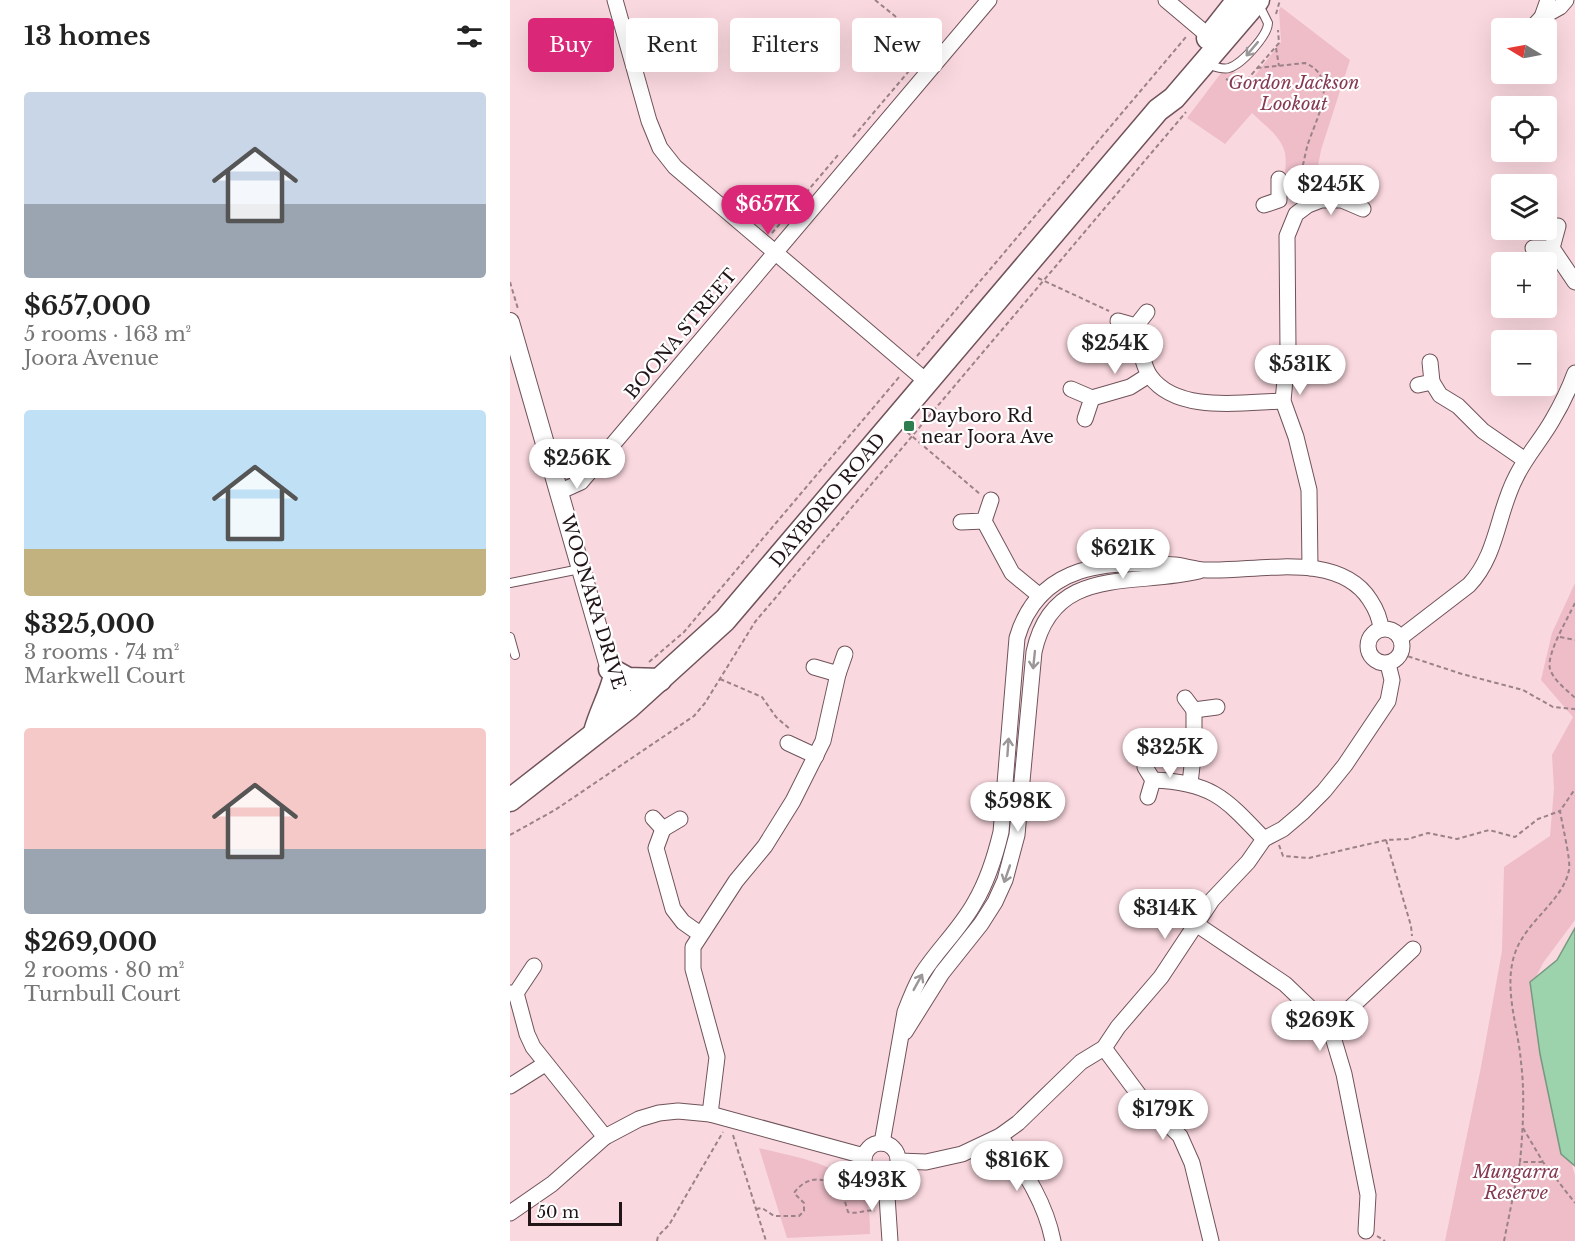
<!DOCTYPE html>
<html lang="en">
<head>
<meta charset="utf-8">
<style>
	:root { --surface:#fff; --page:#f6f6f6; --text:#222; --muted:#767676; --accent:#db2777 }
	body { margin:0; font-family:"Libre Baskerville",serif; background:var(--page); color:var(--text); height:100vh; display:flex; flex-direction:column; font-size:22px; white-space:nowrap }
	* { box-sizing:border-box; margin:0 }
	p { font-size:20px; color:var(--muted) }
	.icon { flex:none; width:33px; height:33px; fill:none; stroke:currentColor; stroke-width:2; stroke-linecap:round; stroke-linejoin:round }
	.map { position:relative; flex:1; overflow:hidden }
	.drawer { display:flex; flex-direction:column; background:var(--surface); width:510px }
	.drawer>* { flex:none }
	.banner { position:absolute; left:18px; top:18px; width:570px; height:54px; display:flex; gap:12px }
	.needle { width:39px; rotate:280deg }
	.fabs { position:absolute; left:981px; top:18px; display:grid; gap:12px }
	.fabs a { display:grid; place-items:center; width:66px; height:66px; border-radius:6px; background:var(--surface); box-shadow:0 6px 24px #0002; font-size:30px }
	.scale { position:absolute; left:18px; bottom:15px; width:94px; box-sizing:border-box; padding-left:6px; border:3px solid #211518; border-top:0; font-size:16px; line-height:21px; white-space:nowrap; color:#211518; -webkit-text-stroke:4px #fff; paint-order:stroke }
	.price { position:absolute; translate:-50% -51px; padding:0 14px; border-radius:21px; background:#fff; color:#222; font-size:20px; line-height:39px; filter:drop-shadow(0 2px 3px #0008) }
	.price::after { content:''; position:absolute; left:50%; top:36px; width:18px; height:14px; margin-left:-9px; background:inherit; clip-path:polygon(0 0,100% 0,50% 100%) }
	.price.active { background:var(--accent); color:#fff }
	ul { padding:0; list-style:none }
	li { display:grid; align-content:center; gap:12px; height:318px; padding:0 24px }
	li span { display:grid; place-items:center; height:186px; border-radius:6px; color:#555 }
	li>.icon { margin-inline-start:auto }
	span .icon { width:108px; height:108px; fill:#fffc; stroke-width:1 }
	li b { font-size:26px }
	h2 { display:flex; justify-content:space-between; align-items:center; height:72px; padding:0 24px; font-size:26px }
	.tag { padding:0 21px; border-radius:6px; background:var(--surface); box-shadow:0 6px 24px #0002; font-size:21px; line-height:54px }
	.tag.active { background:var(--accent); color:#fff }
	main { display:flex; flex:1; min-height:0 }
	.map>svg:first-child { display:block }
</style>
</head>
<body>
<main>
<section class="drawer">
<h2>13 homes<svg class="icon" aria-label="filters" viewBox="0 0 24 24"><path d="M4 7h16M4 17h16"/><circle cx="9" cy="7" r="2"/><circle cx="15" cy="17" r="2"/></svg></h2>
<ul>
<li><span style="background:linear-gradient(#c9d6e8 60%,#9aa5b1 0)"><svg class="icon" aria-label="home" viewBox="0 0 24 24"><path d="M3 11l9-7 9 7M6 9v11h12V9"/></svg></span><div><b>$657,000</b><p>5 rooms · 163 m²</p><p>Joora Avenue</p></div></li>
<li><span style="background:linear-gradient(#bfe0f5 75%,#c2b280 0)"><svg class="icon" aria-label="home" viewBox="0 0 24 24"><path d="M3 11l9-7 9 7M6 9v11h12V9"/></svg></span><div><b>$325,000</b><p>3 rooms · 74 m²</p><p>Markwell Court</p></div></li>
<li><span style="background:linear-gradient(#f6c9c9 65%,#9aa5b1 0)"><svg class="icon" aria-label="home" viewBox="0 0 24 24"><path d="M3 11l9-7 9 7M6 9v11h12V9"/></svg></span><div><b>$269,000</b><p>2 rooms · 80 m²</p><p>Turnbull Court</p></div></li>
</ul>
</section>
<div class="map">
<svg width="1065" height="1241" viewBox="0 0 1065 1241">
	<rect width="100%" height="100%" fill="#fad8df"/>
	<g fill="#eebdc8">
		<path d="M 771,7 L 840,60 L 811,150 L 802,198 L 787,201 L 780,200 C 770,188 778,168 775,153 C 771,136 754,125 742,113 L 715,144 L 677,118 L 711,73 L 725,72 L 733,80 L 743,78 L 771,42 L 769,10 Z"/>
		<polygon points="1065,583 1065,920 1033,963 1022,985 1040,1084 1065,1176 1065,1241 935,1241 971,1067 992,951 994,867 1040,836 1044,789 1042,755 1063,717 1031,680 1042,633"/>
		<path d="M 249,1148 C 283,1157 330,1162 353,1194 C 360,1204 360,1222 360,1234 L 277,1238 Z"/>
	</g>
	<polygon fill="#9cd2ac" stroke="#779980" stroke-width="1.5" points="1065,928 1065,1166 1051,1154 1030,1054 1020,982 1047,960"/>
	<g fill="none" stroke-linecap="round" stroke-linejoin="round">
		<defs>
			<g id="service">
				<path d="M 697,64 C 704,66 711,70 719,68 C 732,64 758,35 758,23 L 748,3"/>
				<polyline points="0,583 70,569"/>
				<polyline points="0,637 5,655"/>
			</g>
			<g id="minor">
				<polyline points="105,0 139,121 150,148 165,167 416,381"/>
				<polyline points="656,0 707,43"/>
				<polyline points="1032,17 1050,7 1056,0"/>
				<polyline points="1022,28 1032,17 1038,0"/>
				<polyline points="754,205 769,200 769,179"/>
				<polyline points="1023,248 1042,248 1048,226"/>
				<polyline points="1042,248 1065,282"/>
				<polyline points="608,321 626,326 637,312"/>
				<path d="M 626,326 C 630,342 631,363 640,376 C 667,414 734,402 773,401"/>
				<polyline points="922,382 930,395 948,406 973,431 1015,460"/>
				<polyline points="908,385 922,382 920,362"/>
				<polyline points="561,389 582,398 575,419"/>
				<polyline points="582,398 620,387 639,375"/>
				<polyline points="49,492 71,482 479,0"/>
				<polyline points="474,521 502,573 530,596"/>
				<polyline points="451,522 474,521 481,500"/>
				<polyline points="800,568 799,490 786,437 773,401 778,348 777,236 786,214 798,205 811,200 832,200 853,209"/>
				<circle cx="875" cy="646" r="17"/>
				<path d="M 890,638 L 959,585 C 988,554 987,513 1006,477 C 1016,456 1032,439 1043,419 C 1052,404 1059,389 1065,373"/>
				<polyline points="304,667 328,674 335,654"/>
				<polyline points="675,698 684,710 707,707"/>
				<polyline points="278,743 306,756"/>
				<polyline points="635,767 643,780 638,797"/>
				<path d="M 643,780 C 702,782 716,799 754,839"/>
				<polyline points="680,783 684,749 684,710"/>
				<polyline points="143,818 153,829 170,819"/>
				<polyline points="153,829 146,848 163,909 173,922 190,934"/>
				<polyline points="686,924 775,984 820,1027 834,1074 858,1195 856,1231"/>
				<polyline points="0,993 6,993 24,966"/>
				<polyline points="6,993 17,1034 23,1047 95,1137"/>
				<polyline points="820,1027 903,949"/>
				<path d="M 395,1032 L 432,973 L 471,924 L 485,902 L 495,880 L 507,835 L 524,652 C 543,564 623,587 689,571"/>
				<polyline points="594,1048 632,1099 670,1136 682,1163 701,1241"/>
				<polyline points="0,1086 35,1064"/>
				<polyline points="200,1114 207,1057 183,969 183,947 226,881 255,846 283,801 313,741 328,674"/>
				<path d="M 490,1136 C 513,1170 535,1200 543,1241"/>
				<circle cx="371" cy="1160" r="17"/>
				<path d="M 372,1143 L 395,1012 C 400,999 405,986 412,974 C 428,949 451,928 465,902 C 478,880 485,857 491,832 L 507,638 C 529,563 598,560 665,565 C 675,566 686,570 697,570 C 747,572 828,550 860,600 C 866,609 870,618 871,629"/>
				<polyline points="389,1161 416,1162 452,1154 490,1136 508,1123 571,1062 594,1048 608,1027 651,977 702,900 738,862 754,839 773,829 793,812 814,791 835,765 878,701 882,680 878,664"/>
				<polyline points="374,1178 377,1196 380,1241"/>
				<polyline points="0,1213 42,1184 95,1137 129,1119 149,1113 168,1111 200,1114 354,1156"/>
			</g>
			<polyline id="tertiary" points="0,322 98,663 118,708"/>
			<g id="primary">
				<polyline points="698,38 728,0"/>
				<polyline points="100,669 118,679 150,680"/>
				<path d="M 85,732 C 90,713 99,698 104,679"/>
				<polyline points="0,800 118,708 215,620 648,110 664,98 748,0"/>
			</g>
		</defs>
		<use href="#service" stroke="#70535a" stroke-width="10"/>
		<use href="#minor" stroke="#70535a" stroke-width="17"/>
		<use href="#tertiary" stroke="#70535a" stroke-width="20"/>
		<use href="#primary" stroke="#70535a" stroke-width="25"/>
		<g stroke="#9b8288" stroke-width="2" stroke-dasharray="4.5 3" stroke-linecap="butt">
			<polyline points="365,0 421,45"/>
			<polyline points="766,14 770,0"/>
			<polyline points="766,48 769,66"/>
			<path d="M 747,68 L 795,63 C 832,78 804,122 797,147 C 793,164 790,181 784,197"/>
			<polyline points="716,79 728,84 736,81 769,43 768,30"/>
			<polyline points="343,137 421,45"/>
			<polyline points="262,233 328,155"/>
			<polyline points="528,278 599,311"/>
			<polyline points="0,282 8,309"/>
			<polyline points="407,356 676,37"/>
			<polyline points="397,432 470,494"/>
			<path d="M 1065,603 C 1058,618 1036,654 1040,669 C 1044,681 1057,690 1065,698"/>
			<polyline points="1050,637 1065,640"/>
			<polyline points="891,654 952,674 1013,690 1043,707 1065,709"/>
			<polyline points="139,662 174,632 390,376"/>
			<polyline points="210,679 252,697 266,717 281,730"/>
			<polyline points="0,835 45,810 184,716 195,703 245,622 676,112"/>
			<polyline points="876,840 901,926 902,936"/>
			<polyline points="769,845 773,856 799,858 876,840 898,839 918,833 947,839 979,830 1005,837 1028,819 1050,811"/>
			<polyline points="1013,1128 1033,1162 1065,1203"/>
			<polyline points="223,1135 256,1241"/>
			<path d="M 1033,1162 L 1010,1162 C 1013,1129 1015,1095 1011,1062 C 1008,1026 993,988 1005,953 C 1016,921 1053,901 1059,870 C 1061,860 1052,824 1050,811 L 1065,789"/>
			<path d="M 246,1209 L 252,1208 L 264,1216 L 289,1216 L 294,1211 L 294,1203 L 284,1193 C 297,1175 314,1177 331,1188 L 338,1212 C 347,1215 355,1209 365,1211"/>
			<polyline points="867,1236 875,1241"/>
			<polyline points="147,1241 148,1236 159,1225 213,1132"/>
			<polyline points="994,1241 1010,1162"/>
		</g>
		<use href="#service" stroke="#fff" stroke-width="8"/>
		<use href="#minor" stroke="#fff" stroke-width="15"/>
		<use href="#tertiary" stroke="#fff" stroke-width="18"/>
		<use href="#primary" stroke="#fff" stroke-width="22"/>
	</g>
	<defs><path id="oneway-shaft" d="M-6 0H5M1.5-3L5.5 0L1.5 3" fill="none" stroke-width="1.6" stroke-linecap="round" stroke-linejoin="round" transform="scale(1.5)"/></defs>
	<g stroke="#9b9697">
		<use href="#oneway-shaft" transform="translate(742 49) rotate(130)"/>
		<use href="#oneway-shaft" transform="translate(524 660) rotate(96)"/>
		<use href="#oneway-shaft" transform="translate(498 747) rotate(-86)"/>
		<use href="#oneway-shaft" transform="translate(497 874) rotate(109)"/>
		<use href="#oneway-shaft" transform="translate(408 982) rotate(-61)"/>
	</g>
	<rect fill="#2f7e4f" stroke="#fff" stroke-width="2" x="393" y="420" width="12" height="12" rx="3"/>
	<g text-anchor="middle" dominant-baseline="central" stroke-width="4.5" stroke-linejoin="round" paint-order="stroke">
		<g font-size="18" font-style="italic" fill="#863a51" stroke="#fff">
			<text x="784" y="83">Gordon Jackson<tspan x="784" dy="21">Lookout</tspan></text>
			<text x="1006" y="1172">Mungarra<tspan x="1006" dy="21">Reserve</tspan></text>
		</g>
		<g font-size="18" fill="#211518" stroke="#fff">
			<text transform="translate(171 334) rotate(-50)">BOONA STREET</text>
			<text transform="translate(318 500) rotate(-50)">DAYBORO ROAD</text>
			<text transform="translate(83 602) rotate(73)">WOONARA DRIVE</text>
		</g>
		<g font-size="18" fill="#211518" stroke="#fff" text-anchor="start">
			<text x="411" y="416">Dayboro Rd<tspan x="411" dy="21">near Joora Ave</tspan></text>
		</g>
	</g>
</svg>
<div class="fabs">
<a><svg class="needle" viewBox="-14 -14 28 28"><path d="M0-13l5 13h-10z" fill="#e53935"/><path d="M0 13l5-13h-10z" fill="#767676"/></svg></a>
<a><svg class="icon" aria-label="locate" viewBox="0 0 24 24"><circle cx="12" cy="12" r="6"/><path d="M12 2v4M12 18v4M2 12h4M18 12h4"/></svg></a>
<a><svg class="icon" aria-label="layers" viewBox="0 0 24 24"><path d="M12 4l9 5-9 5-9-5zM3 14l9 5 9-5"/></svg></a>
<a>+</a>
<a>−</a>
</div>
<div class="scale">50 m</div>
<b class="price" style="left:821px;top:216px">$245K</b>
<b class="price active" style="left:258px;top:236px">$657K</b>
<b class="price" style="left:605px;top:375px">$254K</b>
<b class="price" style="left:790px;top:396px">$531K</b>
<b class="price" style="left:67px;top:490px">$256K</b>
<b class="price" style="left:613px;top:580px">$621K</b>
<b class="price" style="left:660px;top:779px">$325K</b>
<b class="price" style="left:508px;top:833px">$598K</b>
<b class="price" style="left:655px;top:940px">$314K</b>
<b class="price" style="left:810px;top:1052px">$269K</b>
<b class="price" style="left:653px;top:1141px">$179K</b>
<b class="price" style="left:507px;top:1192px">$816K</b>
<b class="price" style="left:362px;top:1212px">$493K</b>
<div class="banner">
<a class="tag active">Buy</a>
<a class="tag">Rent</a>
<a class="tag">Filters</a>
<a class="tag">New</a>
</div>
</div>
</main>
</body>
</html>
